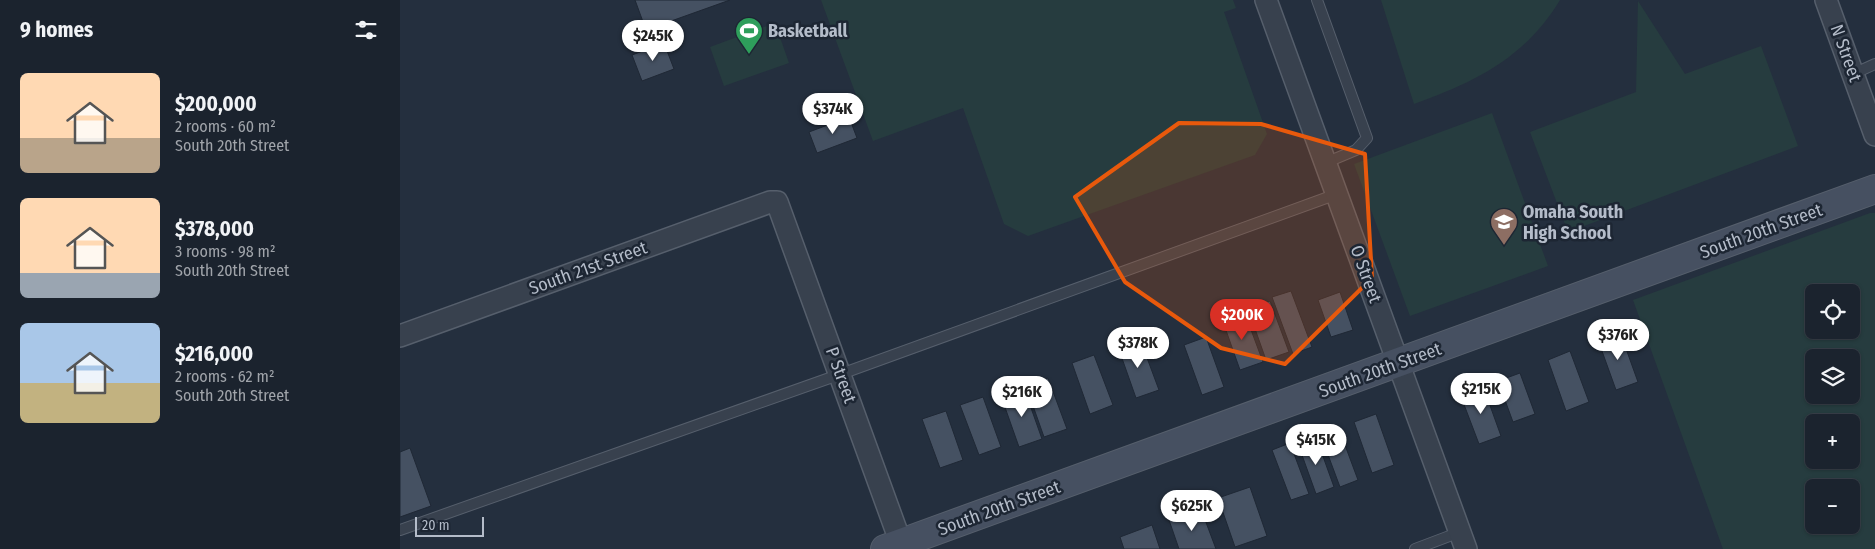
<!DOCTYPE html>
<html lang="en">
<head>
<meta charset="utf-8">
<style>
	:root { --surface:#1b232e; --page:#242b36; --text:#f1f3f6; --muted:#a0a4aa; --line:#39404a; --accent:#d93025 }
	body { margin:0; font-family:"Fira Sans Condensed",sans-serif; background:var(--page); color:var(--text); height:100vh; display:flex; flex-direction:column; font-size:19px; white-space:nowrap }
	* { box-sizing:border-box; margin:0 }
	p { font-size:16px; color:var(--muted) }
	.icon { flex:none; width:28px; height:28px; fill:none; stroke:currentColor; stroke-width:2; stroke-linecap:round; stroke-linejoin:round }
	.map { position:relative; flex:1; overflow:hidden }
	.drawer { display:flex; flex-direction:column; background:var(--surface); width:400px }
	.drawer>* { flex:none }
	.tools { position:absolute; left:1405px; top:284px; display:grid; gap:10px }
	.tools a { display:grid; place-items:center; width:55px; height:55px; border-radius:8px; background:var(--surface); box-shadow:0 1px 4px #0004,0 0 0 1px var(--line); font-size:25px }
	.scale { position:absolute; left:15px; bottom:12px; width:69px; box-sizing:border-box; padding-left:5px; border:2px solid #b4bcc9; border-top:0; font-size:14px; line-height:18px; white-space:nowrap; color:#b4bcc9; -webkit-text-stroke:4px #1d2633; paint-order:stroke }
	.price { position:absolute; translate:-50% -42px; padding:0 11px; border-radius:18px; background:#fff; color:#222; font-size:16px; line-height:32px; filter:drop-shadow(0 1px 2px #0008) }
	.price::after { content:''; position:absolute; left:50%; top:30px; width:15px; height:11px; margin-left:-8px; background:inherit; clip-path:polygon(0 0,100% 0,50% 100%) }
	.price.current { background:var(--accent); color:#fff }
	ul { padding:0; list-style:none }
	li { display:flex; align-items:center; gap:15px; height:125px; padding:0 20px }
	li span { display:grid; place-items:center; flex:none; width:140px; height:100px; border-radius:8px; color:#555 }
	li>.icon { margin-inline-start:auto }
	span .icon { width:60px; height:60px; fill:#fffc; stroke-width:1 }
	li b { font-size:21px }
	h2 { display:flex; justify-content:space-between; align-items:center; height:60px; padding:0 20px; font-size:21px }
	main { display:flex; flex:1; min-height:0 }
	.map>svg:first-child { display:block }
</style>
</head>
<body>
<main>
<section class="drawer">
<h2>9 homes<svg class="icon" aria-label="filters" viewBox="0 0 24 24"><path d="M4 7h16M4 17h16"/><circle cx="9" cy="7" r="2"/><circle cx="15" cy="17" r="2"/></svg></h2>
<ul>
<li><span style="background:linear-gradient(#ffd9b3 65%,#b9a48a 0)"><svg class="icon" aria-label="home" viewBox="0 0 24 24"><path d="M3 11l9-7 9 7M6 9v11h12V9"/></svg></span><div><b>$200,000</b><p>2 rooms · 60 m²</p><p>South 20th Street</p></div></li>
<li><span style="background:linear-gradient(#ffd9b3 75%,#9aa5b1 0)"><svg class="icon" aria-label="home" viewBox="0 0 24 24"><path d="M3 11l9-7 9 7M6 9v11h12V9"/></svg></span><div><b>$378,000</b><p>3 rooms · 98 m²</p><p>South 20th Street</p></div></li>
<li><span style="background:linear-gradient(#a9c7e8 60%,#c2b280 0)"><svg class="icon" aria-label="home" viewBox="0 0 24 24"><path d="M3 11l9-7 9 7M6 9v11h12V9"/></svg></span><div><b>$216,000</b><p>2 rooms · 62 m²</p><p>South 20th Street</p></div></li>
</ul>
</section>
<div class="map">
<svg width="1475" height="549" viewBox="0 0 1475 549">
	<rect width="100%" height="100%" fill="#242f3e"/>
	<g fill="#263c3f" fill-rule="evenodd">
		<polygon points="421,0 833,0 836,8 824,12 867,134 855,155 628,236 604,224 563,108 473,141"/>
		<path d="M 981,0 L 1160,0 C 1125,58 1075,82 1014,104 Z"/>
		<polygon points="1238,1 1285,74 1361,46 1398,146 1168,232 1130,132 1236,92"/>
		<polygon points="375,23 389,63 324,86 310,47"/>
		<polygon points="1092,113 1148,266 1010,316 954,164"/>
		<path d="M 1470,213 L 1475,213 L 1475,549 L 1323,549 L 1233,300 ZM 1414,292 L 1451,292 L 1451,330 L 1414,330 ZM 1414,358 L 1451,358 L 1451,395 L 1414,395 ZM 1414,422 L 1451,422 L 1451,460 L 1414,460 ZM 1414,488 L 1451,488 L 1451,525 L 1414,525 Z"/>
	</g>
	<g fill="#455162" stroke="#1f2835">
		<polygon points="235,0 330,0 246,30"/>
		<polygon points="264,43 274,69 242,81 232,55"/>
		<polygon points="449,117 457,138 417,153 409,132"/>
		<polygon points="891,291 912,347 893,354 872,297"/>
		<polygon points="940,292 953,330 931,337 918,300"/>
		<polygon points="870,301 889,352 866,360 848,309"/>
		<polygon points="844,311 863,362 840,370 822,319"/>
		<polygon points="1220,332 1238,382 1216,390 1198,340"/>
		<polygon points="806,337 824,387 802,395 784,345"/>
		<polygon points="740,339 759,390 736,398 718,347"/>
		<polygon points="1170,351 1189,402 1166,411 1148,360"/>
		<polygon points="694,355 713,405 690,414 672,363"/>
		<polygon points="1120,373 1135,414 1113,422 1098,381"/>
		<polygon points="648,378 667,429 644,437 626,386"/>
		<polygon points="1083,386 1101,436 1079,444 1060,394"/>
		<polygon points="624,388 642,439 619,447 601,396"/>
		<polygon points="583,397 601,447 579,455 560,405"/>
		<polygon points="546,411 563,460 540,468 522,419"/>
		<polygon points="976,414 994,465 972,473 954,422"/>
		<polygon points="939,429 958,480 940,487 921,436"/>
		<polygon points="916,437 934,487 916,494 898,444"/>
		<polygon points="890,443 909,494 891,500 872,450"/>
		<polygon points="10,448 31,506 0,517 0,452"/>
		<polygon points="850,487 867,536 835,547 818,498"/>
		<polygon points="801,509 816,549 779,549 769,520"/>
		<polygon points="752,525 760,549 724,549 720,537"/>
	</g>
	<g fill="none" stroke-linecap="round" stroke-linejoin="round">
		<defs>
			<g id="lane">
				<polyline points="917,0 967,138 956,150 925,163"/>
				<polyline points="1453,74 1475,64"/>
				<polyline points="0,530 441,374 937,194"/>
				<polyline points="1015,549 1060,532"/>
			</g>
			<g id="street">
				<polyline points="866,0 1066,549"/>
				<polyline points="1426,0 1475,135"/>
				<polyline points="0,336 370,202 377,202 503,549"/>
			</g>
			<polyline id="secondary" points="485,549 1475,189"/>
		</defs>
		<use href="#lane" stroke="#565f6c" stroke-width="12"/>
		<use href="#street" stroke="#565f6c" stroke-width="24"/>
		<use href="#secondary" stroke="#565f6c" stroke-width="30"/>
		<use href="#lane" stroke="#38414e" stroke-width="10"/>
		<use href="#street" stroke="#38414e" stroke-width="21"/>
		<use href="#secondary" stroke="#465061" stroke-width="28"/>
	</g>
	<path fill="#e8590c" fill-opacity="0.2" stroke="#e8590c" stroke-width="4" stroke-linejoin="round" d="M 779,123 L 861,124 L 965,154 L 972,278 L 885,364 L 821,348 L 725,282 L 675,197 Z"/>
	<defs>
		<symbol id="stadium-pin" viewBox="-11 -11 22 30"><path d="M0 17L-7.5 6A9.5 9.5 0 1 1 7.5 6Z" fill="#2e9e5b" stroke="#1d2633"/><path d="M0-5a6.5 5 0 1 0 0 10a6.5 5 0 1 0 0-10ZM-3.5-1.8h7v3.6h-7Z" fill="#fff"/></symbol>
		<symbol id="school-pin" viewBox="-11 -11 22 30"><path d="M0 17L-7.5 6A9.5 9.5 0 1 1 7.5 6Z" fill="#8d6e63" stroke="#1d2633"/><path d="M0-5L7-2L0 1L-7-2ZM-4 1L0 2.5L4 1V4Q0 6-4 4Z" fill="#fff"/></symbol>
	</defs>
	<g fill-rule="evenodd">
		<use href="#stadium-pin" x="333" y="15" width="32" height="43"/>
		<use href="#school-pin" x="1088" y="206" width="32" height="43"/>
	</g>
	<g text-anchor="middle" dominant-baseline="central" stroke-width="5" stroke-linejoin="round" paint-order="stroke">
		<g font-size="18" font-weight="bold" fill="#b4bcc9" stroke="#1d2633" text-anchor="start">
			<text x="368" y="31">Basketball</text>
			<text x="1123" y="212">Omaha South<tspan x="1123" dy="21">High School</tspan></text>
		</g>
		<g font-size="18" fill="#b4bcc9" stroke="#1d2633">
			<text transform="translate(1446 53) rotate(70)">N Street</text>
			<text transform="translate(1361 231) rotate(-20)">South 20th Street</text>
			<text transform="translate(188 268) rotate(-20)">South 21st Street</text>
			<text transform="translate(966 274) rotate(70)">O Street</text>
			<text transform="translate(980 370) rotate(-20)">South 20th Street</text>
			<text transform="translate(441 375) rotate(70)">P Street</text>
			<text transform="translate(599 508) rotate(-20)">South 20th Street</text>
		</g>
	</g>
</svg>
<div class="tools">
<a><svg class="icon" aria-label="locate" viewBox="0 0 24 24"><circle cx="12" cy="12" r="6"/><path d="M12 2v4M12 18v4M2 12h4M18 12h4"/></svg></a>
<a><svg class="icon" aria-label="layers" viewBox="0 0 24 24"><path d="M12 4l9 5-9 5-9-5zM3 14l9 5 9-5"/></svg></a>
<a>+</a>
<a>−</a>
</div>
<div class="scale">20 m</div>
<b class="price" style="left:253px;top:62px">$245K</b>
<b class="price" style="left:433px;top:135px">$374K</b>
<b class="price current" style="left:842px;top:341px">$200K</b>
<b class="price" style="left:1218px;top:361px">$376K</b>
<b class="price" style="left:738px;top:369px">$378K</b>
<b class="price" style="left:1081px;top:415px">$215K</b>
<b class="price" style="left:622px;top:418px">$216K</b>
<b class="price" style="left:916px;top:466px">$415K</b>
<b class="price" style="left:792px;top:532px">$625K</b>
</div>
</main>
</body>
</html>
